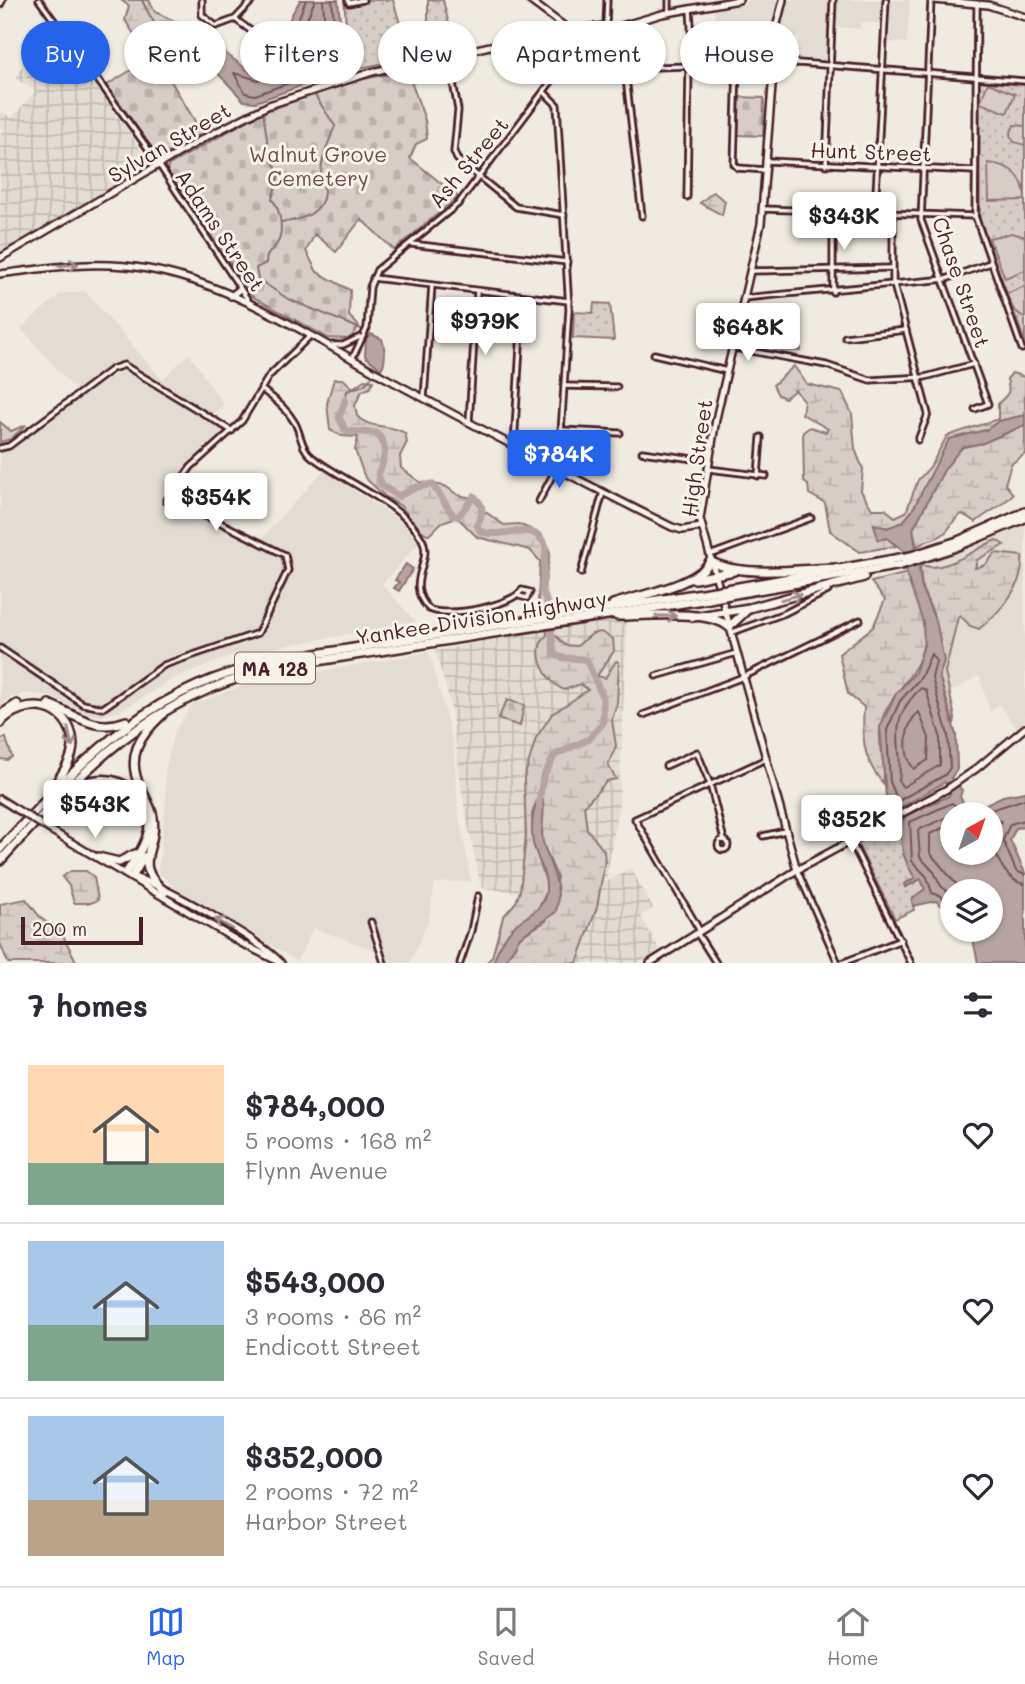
<!DOCTYPE html>
<html lang="en">
<head>
<meta charset="utf-8">
<style>
	:root { --surface:#fff; --page:#f7f7f7; --text:#2b2b33; --muted:#7c7c81; --line:#e1e1e2; --accent:#2563eb }
	body { margin:0; font-family:Mali,sans-serif; background:var(--page); color:var(--text); height:100vh; display:flex; flex-direction:column; font-size:26px; white-space:nowrap }
	* { box-sizing:border-box; margin:0 }
	p { font-size:23px; color:var(--muted) }
	.icon { flex:none; width:38px; height:38px; fill:none; stroke:currentColor; stroke-width:2; stroke-linecap:round; stroke-linejoin:round }
	.map { position:relative; height:963px; overflow:hidden }
	.sheet { display:flex; flex-direction:column; background:var(--surface); flex:1 }
	.sheet>* { flex:none }
	.hud { position:absolute; left:21px; top:21px; width:984px; height:63px; display:flex; gap:14px }
	.needle { width:46px; rotate:40deg }
	.fabs { position:absolute; left:940px; top:802px; display:grid; gap:14px }
	.fabs a { display:grid; place-items:center; width:63px; height:63px; border-radius:50%; background:var(--surface); box-shadow:0 2px 5px #0004; font-size:35px }
	.scale { position:absolute; left:21px; bottom:18px; width:122px; box-sizing:border-box; padding-left:7px; border:4px solid #4a1f2b; border-top:0; font-size:19px; line-height:24px; white-space:nowrap; color:#4a1f2b; -webkit-text-stroke:5px #f7f3e8; paint-order:stroke }
	.price { position:absolute; translate:-50% -60px; padding:0 16px; border-radius:7px; background:#fff; color:#222; font-size:23px; line-height:46px; filter:drop-shadow(0 2px 4px #0008) }
	.price::after { content:''; position:absolute; left:50%; top:42px; width:21px; height:16px; margin-left:-10px; background:inherit; clip-path:polygon(0 0,100% 0,50% 100%) }
	.price.current { background:var(--accent); color:#fff }
	ul { padding:0; list-style:none }
	li { display:flex; align-items:center; gap:21px; height:175px; padding:0 28px }
	li+li { border-top:2px solid var(--line) }
	li span { display:grid; place-items:center; flex:none; width:196px; height:140px; border-radius:0px; color:#555 }
	li>.icon { margin-inline-start:auto }
	span .icon { width:84px; height:84px; fill:#fffc; stroke-width:1 }
	li b { font-size:30px }
	h2 { display:flex; justify-content:space-between; align-items:center; height:84px; padding:0 28px; font-size:30px }
	.chip { padding:0 24px; border-radius:32px; background:var(--surface); box-shadow:0 2px 5px #0004; font-size:24px; line-height:63px }
	.chip.current { background:var(--accent); color:#fff }
	.tab-bar { display:flex; justify-content:space-around; align-items:center; height:98px; border-top:2px solid var(--line); background:var(--surface); font-size:19px; color:var(--muted) }
	.tab-bar a { display:grid; justify-items:center; gap:4px }
	.tab-bar .current { color:var(--accent) }
	.map>svg:first-child { display:block }
</style>
</head>
<body>
<div class="map">
<svg width="1025" height="963" viewBox="0 0 1025 963">
	<defs>
		<pattern id="industrial-grid" width="8" height="8" patternUnits="userSpaceOnUse" patternTransform="scale(1.75)"><rect width="8" height="8" fill="#e3dcd2"/><path d="M0 4h8M4 0v8" fill="none" stroke="#c4bcb4"/></pattern>
		<pattern id="wetland-marsh" width="20" height="14" patternUnits="userSpaceOnUse" patternTransform="scale(1.75)"><rect width="20" height="14" fill="#d8cdc6"/><path d="M1 5h8M5 5V1M11 12h8M15 12V8" fill="none" stroke="#bbb0aa"/></pattern>
		<pattern id="cemetery-stones" width="16" height="16" patternUnits="userSpaceOnUse" patternTransform="scale(1.75)"><rect width="16" height="16" fill="#d8cdc6"/><path d="M2 7V4a2 2 0 0 1 4 0v3zM10 15v-3a2 2 0 0 1 4 0v3z" fill="#bbb0aa"/></pattern>
		<pattern id="park-dots" width="8" height="8" patternUnits="userSpaceOnUse" patternTransform="scale(1.75)"><rect width="8" height="8" fill="#d8cdc6"/><path d="M2 2h.1M6 6h.1" fill="none" stroke="#bbb0aa" stroke-width="1.8" stroke-linecap="round"/></pattern>
	</defs>
	<rect width="100%" height="100%" fill="#f0ebe0"/>
	<filter id="ink" filterUnits="userSpaceOnUse"><feTurbulence type="fractalNoise" baseFrequency=".0143" numOctaves="2"/><feDisplacementMap in="SourceGraphic" scale="14" xChannelSelector="R" yChannelSelector="G"/><feConvolveMatrix kernelMatrix="1 2 1 2 8 2 1 2 1" color-interpolation-filters="sRGB"/></filter>
	<g filter="url(#ink)">
		<g fill="#e3dcd2">
			<polygon points="746,0 910,0 907,43 887,42 887,24 861,22 860,29 837,27 837,20 830,20 827,60 798,58 799,38 772,33 769,57 735,58 729,43 717,35 714,10 747,5"/>
			<polygon points="85,291 162,379 189,354 224,405 210,416 232,431 201,458 166,500 260,540 324,470 400,521 420,542 382,584 416,622 234,655 173,679 120,711 102,716 88,715 50,696 26,693 12,697 0,707 0,448 9,446 78,393 21,328 60,294"/>
			<polygon points="1025,522 1025,721 1017,729 999,704 990,712 979,675 946,696 921,574 922,562"/>
			<polygon points="429,652 454,746 458,811 471,881 435,883 429,919 410,963 391,963 372,949 313,928 297,961 172,886 158,871 166,800 165,772 174,732 192,705 245,685"/>
		</g>
		<g fill="url(#industrial-grid)">
			<polygon points="45,15 48,18 37,31 35,48 57,56 70,46 150,163 0,253 0,135 4,130 0,127 0,111 12,118 35,91 16,79 28,52 21,44"/>
			<polygon points="627,619 619,804 606,882 631,868 653,908 641,916 660,951 639,963 577,963 599,899 569,820 612,699 618,672 616,661 605,678 596,677 612,653 613,639 610,635 590,635 579,646 570,646 554,636 542,661 546,675 557,687 569,690 581,684 588,690 544,723 536,738 524,777 526,833 537,894 481,888 463,800 450,701 435,651 536,631"/>
		</g>
		<g fill="url(#wetland-marsh)" stroke="#917678" stroke-width="2">
			<path d="M 121,0 L 149,0 L 155,12 C 162,15 199,32 202,37 L 198,56 L 190,57 L 180,50 L 157,48 L 142,34 L 134,34 L 125,20 L 129,6 Z"/>
			<polygon points="713,192 725,201 722,215 700,203"/>
			<polygon points="778,329 800,343 801,351 781,350 768,344 772,331"/>
			<path d="M 794,366 L 807,384 L 842,392 L 852,414 L 855,449 L 863,469 L 861,491 L 872,509 L 885,509 L 895,517 L 906,512 L 918,480 L 930,467 L 947,436 L 998,419 L 998,404 C 1007,393 1011,397 1007,379 L 1012,373 L 1025,377 L 1025,415 L 999,421 L 986,430 L 949,439 C 943,455 913,516 900,524 C 891,529 883,529 874,524 L 878,539 L 887,538 L 896,546 L 860,552 L 830,531 L 825,503 L 809,494 L 808,485 L 804,482 L 803,432 L 810,427 L 826,432 L 828,429 L 802,414 L 804,401 L 795,390 L 785,398 L 778,395 L 773,385 Z"/>
			<path d="M 334,379 L 343,379 L 353,388 L 364,380 L 373,381 L 370,388 L 362,391 L 355,405 L 357,416 C 370,430 389,423 405,433 L 407,442 L 400,456 L 401,468 L 420,482 L 445,486 L 458,495 L 472,498 L 483,510 L 504,525 L 519,524 L 541,534 L 550,552 L 544,590 L 552,632 L 565,645 L 577,646 L 592,634 L 601,632 L 613,639 L 614,651 L 597,676 L 605,678 L 616,661 L 619,662 L 617,703 L 612,720 L 616,746 L 608,765 L 616,779 L 607,781 L 584,806 L 587,829 L 604,851 L 605,862 L 597,907 L 577,963 L 504,963 L 520,937 L 546,921 L 557,877 L 542,842 L 543,800 L 539,794 L 532,814 L 533,841 L 546,882 L 546,893 L 537,911 L 508,933 L 493,963 L 486,963 L 492,957 L 503,917 L 516,902 L 520,891 L 526,836 L 524,778 L 536,738 L 552,714 L 588,690 L 581,684 L 564,690 C 546,682 529,652 547,635 L 545,616 L 538,600 L 540,561 L 530,550 L 477,537 L 457,517 L 442,522 L 429,535 L 417,528 L 401,506 L 387,498 L 365,478 L 355,450 L 358,437 L 342,436 L 330,430 L 327,403 Z"/>
			<polygon points="0,422 11,431 26,425 11,439 0,442"/>
			<path d="M 1025,425 L 1025,454 L 1011,464 L 1005,484 L 1013,494 C 1002,507 989,511 976,522 L 962,514 C 952,519 951,530 942,535 C 934,541 928,538 917,547 L 913,529 L 944,470 L 957,453 L 963,447 L 983,443 Z"/>
			<path d="M 996,540 L 1004,545 L 977,560 L 975,568 L 985,565 L 995,553 L 1022,556 C 1025,586 1001,611 979,629 L 970,626 L 960,615 L 958,617 L 945,672 L 955,718 L 954,724 L 939,676 L 943,664 L 933,613 L 922,589 L 920,564 C 941,576 974,549 996,540 Z"/>
			<path d="M 908,573 C 912,593 924,613 924,634 C 925,676 885,692 880,729 C 878,747 887,765 883,783 C 862,759 862,737 864,707 L 848,694 L 839,654 L 873,627 L 885,600 L 871,582 Z"/>
			<polygon points="6,738 12,757 7,760 0,759 0,739"/>
			<polygon points="71,871 86,871 94,877 98,900 91,903 74,903 69,886 62,877"/>
			<path d="M 26,899 C 36,910 41,925 58,926 L 77,963 L 8,963 L 0,943 L 0,904 Z"/>
		</g>
		<g fill="url(#cemetery-stones)" stroke="#917678" stroke-width="2">
			<polygon points="146,61 156,77 166,73 202,133 159,158 107,85"/>
			<polygon points="407,70 425,120 427,139 416,144 410,158 458,197 394,250 361,219 336,252 315,234 306,251 317,272 350,290 349,316 359,326 350,339 328,338 253,297 167,170 169,165 263,112 350,82"/>
			<polygon points="740,97 764,98 763,136 738,135"/>
			<polygon points="507,700 524,705 520,726 498,719"/>
		</g>
		<g fill="url(#park-dots)" stroke="#917678" stroke-width="2">
			<polygon points="344,0 393,0 404,38 428,31 428,0 443,0 455,49 350,70"/>
			<polygon points="979,81 1025,85 1025,342 980,220"/>
			<polygon points="594,303 610,304 614,340 573,338 574,312 593,313"/>
			<polygon points="904,818 903,854 915,878 904,884 906,887 921,879 925,889 912,899 914,910 895,919 857,843"/>
		</g>
		<g fill="#d8cdc6" stroke="#917678" stroke-width="2">
			<polygon points="988,83 1015,94 1007,113 980,103"/>
			<polygon points="1014,125 1025,126 1025,145 1014,142 1010,135"/>
			<path d="M 988,163 C 1011,165 1025,177 1025,200 L 989,201 Z"/>
			<polygon points="1012,233 1025,237 1025,270 1005,278 989,238"/>
			<polygon points="1025,286 1025,318 1014,310 1006,294"/>
		</g>
		<g fill="#b7a4a2" stroke="#8b6f72" stroke-width="2" fill-rule="evenodd">
			<path d="M 300,0 L 338,0 L 344,60 L 340,72 L 256,102 L 244,101 L 210,65 L 213,49 L 219,48 L 250,72 C 286,77 285,44 290,19 C 292,12 297,7 300,0 Z"/>
			<path d="M 371,334 L 382,339 C 385,349 387,360 381,369 L 365,356 L 366,338 Z"/>
			<path d="M 1025,415 L 1025,425 L 983,443 L 962,447 L 944,470 L 913,529 L 922,589 L 937,625 L 944,661 L 939,676 L 956,735 L 957,769 L 951,778 L 962,790 L 960,797 L 965,805 L 972,802 L 982,806 L 1003,796 L 1025,792 L 1025,827 L 1016,828 L 1010,840 L 1025,873 L 1025,963 L 978,963 L 974,944 L 963,929 L 990,929 L 990,891 L 952,891 L 952,918 L 936,901 L 913,906 L 912,899 L 925,889 L 921,879 L 905,887 L 904,884 L 915,878 C 904,862 896,835 905,816 L 949,796 L 951,790 L 945,782 L 898,809 L 886,797 L 880,727 L 896,694 L 915,673 L 924,645 L 923,622 L 907,576 L 904,551 L 887,538 L 878,540 L 874,524 L 887,528 L 903,522 L 912,511 L 949,439 L 986,430 L 999,421 ZM 952,814 L 990,814 L 990,852 L 952,852 Z"/>
			<polygon points="406,564 413,569 399,591 394,588 399,582 395,580"/>
			<path d="M 539,794 C 549,805 539,828 543,842 C 550,868 563,884 556,912 L 520,937 L 504,963 L 493,963 C 498,947 506,933 519,922 C 530,914 541,910 545,896 C 550,877 537,860 533,843 C 530,826 533,810 539,794 Z"/>
		</g>
		<g fill="none" stroke-linecap="round" stroke-linejoin="round">
			<g stroke="#76545b" stroke-width="2">
				<polyline points="306,0 297,22 291,55 282,70 258,80 234,73 245,93 255,95 334,67 336,48 332,0"/>
				<polyline points="315,0 305,24 296,66 299,70 327,59 323,0"/>
				<polygon points="931,654 936,661 932,678 948,735 950,768 945,775 898,801 890,782 887,730 900,701 921,677"/>
				<path d="M 921,688 L 926,690 L 940,736 L 940,765 L 903,787 L 899,782 C 904,743 884,723 921,688 Z"/>
				<path d="M 919,712 L 929,738 L 928,760 L 914,769 C 902,755 904,723 919,712 Z"/>
				<polyline points="952,815 918,830 920,857 934,872 941,886 952,895"/>
				<path d="M 990,820 L 1001,821 C 999,826 995,832 995,838 C 992,855 1007,882 1025,884"/>
				<polyline points="1025,820 1010,824 1003,840 1016,871 1025,875"/>
				<polyline points="952,828 947,826 930,834 930,853 962,891"/>
				<polyline points="952,908 941,896 932,893 927,877 912,861 910,822 952,803 963,812 982,813 1025,799"/>
			</g>
			<g stroke="#8b6f72" stroke-width="2">
				<path d="M 142,0 C 157,33 165,39 200,50"/>
				<path d="M 263,112 L 269,152 L 279,175 L 272,199 C 281,210 284,232 277,244 C 272,252 266,252 266,263 L 256,268 L 258,279 L 288,299 L 361,329"/>
				<path d="M 281,222 C 300,221 325,213 324,189 C 324,183 320,179 321,173 C 322,155 329,142 335,126 L 314,94"/>
				<polyline points="345,400 347,391 364,385 373,376"/>
			</g>
			<path stroke="#b7a4a2" stroke-width="7" d="M 345,400 L 339,418 L 346,431 L 376,433 C 389,444 385,460 378,474 L 382,486 L 399,496 L 417,487 L 432,484 L 453,515 L 458,517 L 474,496 C 485,506 483,514 477,525 L 480,531 C 504,541 531,517 546,546 L 542,589 L 549,609 L 554,654 C 565,662 576,655 587,661 L 603,698 L 603,723 L 589,739 L 555,755 L 543,777 L 539,803"/>
			<defs>
				<g id="minor">
					<polyline points="39,0 152,154 248,300"/>
					<polyline points="202,0 202,15 216,26 235,19 253,0"/>
					<polyline points="348,0 349,3 363,0"/>
					<polyline points="669,0 669,13"/>
					<polyline points="931,0 921,220 988,404 975,409"/>
					<polyline points="977,5 975,216 1022,349"/>
					<polyline points="235,19 266,42"/>
					<polyline points="606,26 607,0"/>
					<polyline points="569,30 620,68 799,63 1025,81"/>
					<polyline points="448,55 458,110 454,152 457,159 516,207 564,215"/>
					<polyline points="737,64 734,164 738,168 766,170"/>
					<polyline points="625,69 642,216"/>
					<polyline points="767,161 974,171"/>
					<polyline points="826,165 833,0"/>
					<polyline points="687,197 689,66 693,60 690,9"/>
					<polyline points="762,209 975,216"/>
					<polyline points="875,213 886,0"/>
					<polyline points="893,214 893,281 928,414 918,440"/>
					<polyline points="411,244 567,262"/>
					<polyline points="751,271 892,268"/>
					<polyline points="373,278 569,301"/>
					<polyline points="833,292 833,212"/>
					<polyline points="744,298 946,279 990,263"/>
					<polyline points="845,337 906,330"/>
					<polyline points="332,345 343,345 360,337"/>
					<polyline points="734,348 826,365 870,380 925,377 974,364"/>
					<polyline points="654,354 727,371"/>
					<polyline points="352,359 367,328 370,287 377,270 458,204 582,41 611,29"/>
					<polyline points="564,386 617,387"/>
					<path d="M 261,389 C 274,398 287,409 295,423 C 301,434 301,448 311,456 C 342,481 404,504 422,539 C 434,561 403,583 429,609 C 448,618 511,606 522,590 L 530,592 L 527,598 L 519,596"/>
					<polyline points="424,398 432,285"/>
					<polyline points="469,422 477,291"/>
					<polyline points="562,430 620,433"/>
					<polyline points="514,445 523,297"/>
					<polyline points="0,448 9,446 112,369 124,365 232,431"/>
					<polyline points="642,452 709,461"/>
					<polyline points="709,469 766,476"/>
					<polyline points="758,476 761,437"/>
					<polyline points="539,501 559,463 569,309 557,105 544,92"/>
					<polyline points="710,555 811,518"/>
					<polyline points="581,573 603,492"/>
					<polyline points="733,632 785,613 828,591"/>
					<polyline points="0,648 83,704 103,708 164,665 258,633 288,570 285,555 213,519 166,501 191,467 242,421 269,376 310,336"/>
					<polyline points="656,676 737,653"/>
					<polyline points="643,715 743,677 860,620"/>
					<polyline points="666,766 697,752 710,784 724,840"/>
					<polyline points="763,836 785,831"/>
					<circle cx="723" cy="845" r="5"/>
					<polyline points="851,841 911,963"/>
					<polyline points="797,870 838,963"/>
					<polyline points="371,922 384,963"/>
					<polyline points="700,931 635,819 766,759"/>
					<polyline points="697,933 716,963"/>
					<polyline points="460,963 471,931 478,896"/>
					<polyline points="842,963 901,940"/>
				</g>
				<g id="tertiary">
					<polyline points="0,4 2,0"/>
					<path d="M 0,274 C 50,267 98,260 148,269 C 233,284 310,336 384,377 C 479,428 575,479 672,527 L 682,530 L 701,527"/>
					<polyline points="231,296 240,289"/>
					<polyline points="797,870 947,789 976,769 1025,728"/>
				</g>
				<g id="secondary">
					<polyline points="529,0 568,29"/>
					<polyline points="934,0 988,5 1025,17"/>
					<polyline points="0,258 206,137 269,105 372,72 563,30 606,26 611,29 662,14 739,0"/>
					<polyline points="0,799 16,809"/>
					<polyline points="52,831 241,943 281,963"/>
					<path d="M 132,877 C 159,882 261,941 280,962"/>
					<polyline points="650,963 797,870 700,519 716,419 761,224 777,24 783,0"/>
				</g>
				<g id="motorway">
					<polyline points="695,579 734,571"/>
					<polyline points="733,588 911,556 958,541 1025,512"/>
					<polyline points="735,594 901,565 953,548 1025,518"/>
					<path d="M 613,604 C 639,595 698,585 710,561 C 740,578 801,569 836,568"/>
					<path d="M 617,616 C 645,616 708,609 729,627 L 746,611"/>
					<polyline points="693,617 749,608 864,577"/>
					<path d="M 49,704 C 75,715 96,733 126,721"/>
					<polyline points="0,715 17,704"/>
					<path d="M 162,715 C 139,736 126,757 140,787 C 145,797 151,806 153,817 C 158,852 130,862 165,892"/>
					<path d="M 0,723 C 24,696 71,703 73,744 C 73,761 61,775 52,789"/>
					<path d="M 72,790 C 101,767 148,784 149,824 C 149,842 135,859 126,873"/>
					<path d="M 0,849 C 88,754 150,685 284,659 L 708,592"/>
					<polyline points="98,857 119,862 135,854"/>
					<path d="M 0,861 C 85,768 146,699 273,668 L 709,599"/>
					<polyline points="132,877 144,857"/>
				</g>
			</defs>
			<use href="#minor" stroke="#4a1f2b" stroke-width="9"/>
			<use href="#tertiary" stroke="#4a1f2b" stroke-width="10"/>
			<use href="#secondary" stroke="#4a1f2b" stroke-width="10"/>
			<use href="#motorway" stroke="#4a1f2b" stroke-width="12"/>
			<use href="#minor" stroke="#f7f3e8" stroke-width="3.5"/>
			<use href="#tertiary" stroke="#f7f3e8" stroke-width="5"/>
			<use href="#secondary" stroke="#f7f3e8" stroke-width="5"/>
			<use href="#motorway" stroke="#f7f3e8" stroke-width="7"/>
			<defs>
				<polyline id="secondary-bridge" points="16,809 52,831"/>
				<g id="motorway-bridge">
					<polyline points="708,592 733,588"/>
					<polyline points="709,599 735,594"/>
				</g>
			</defs>
			<use href="#secondary-bridge" stroke="#4a1f2b" stroke-width="10" stroke-linecap="butt"/>
			<use href="#motorway-bridge" stroke="#4a1f2b" stroke-width="12" stroke-linecap="butt"/>
			<use href="#secondary-bridge" stroke="#f7f3e8" stroke-width="5"/>
			<use href="#motorway-bridge" stroke="#f7f3e8" stroke-width="7"/>
		</g>
		<defs><path id="oneway-shaft" d="M-6 0H5M1.5-3L5.5 0L1.5 3" fill="none" stroke-width="1.6" stroke-linecap="round" stroke-linejoin="round" transform="scale(1.75)"/></defs>
		<g stroke="#a0898a">
			<use href="#oneway-shaft" transform="translate(68 265) rotate(-4)"/>
			<use href="#oneway-shaft" transform="translate(791 597) rotate(-15)"/>
			<use href="#oneway-shaft" transform="translate(666 616)"/>
			<use href="#oneway-shaft" transform="translate(70 737) rotate(78)"/>
			<use href="#oneway-shaft" transform="translate(224 924) rotate(-150)"/>
		</g>
	</g>
	<g text-anchor="middle" dominant-baseline="central" stroke-width="6" stroke-linejoin="round" paint-order="stroke">
		<rect fill="#f7f3e8" stroke="#7e5f64" stroke-width="2" x="235" y="652.5" width="80" height="31" rx="5"/>
		<g font-size="19" font-weight="bold" fill="#4a1f2b">
			<text x="275" y="668">MA 128</text>
		</g>
		<g font-size="21" fill="#4a1f2b" stroke="#f7f3e8">
			<text transform="translate(169 142) rotate(-30)">Sylvan Street</text>
			<text transform="translate(871 151) rotate(2)">Hunt Street</text>
			<text transform="translate(468 162) rotate(-50)">Ash Street</text>
			<text transform="translate(221 230) rotate(56)">Adams Street</text>
			<text transform="translate(962 282) rotate(71)">Chase Street</text>
			<text transform="translate(696 458) rotate(-82)">High Street</text>
			<text transform="translate(481 617) rotate(-9)">Yankee Division Highway</text>
		</g>
		<g font-size="21" fill="#6e4a52" stroke="#f7f3e8">
			<text x="318" y="153">Walnut Grove<tspan x="318" dy="24">Cemetery</tspan></text>
		</g>
	</g>
</svg>
<div class="fabs">
<a><svg class="needle" viewBox="-14 -14 28 28"><path d="M0-13l5 13h-10z" fill="#e53935"/><path d="M0 13l5-13h-10z" fill="#7c7c81"/></svg></a>
<a><svg class="icon" aria-label="layers" viewBox="0 0 24 24"><path d="M12 4l9 5-9 5-9-5zM3 14l9 5 9-5"/></svg></a>
</div>
<div class="scale">200 m</div>
<b class="price" style="left:844px;top:252px">$343K</b>
<b class="price" style="left:485px;top:357px">$979K</b>
<b class="price" style="left:748px;top:363px">$648K</b>
<b class="price current" style="left:559px;top:490px">$784K</b>
<b class="price" style="left:216px;top:533px">$354K</b>
<b class="price" style="left:95px;top:840px">$543K</b>
<b class="price" style="left:852px;top:855px">$352K</b>
<div class="hud">
<a class="chip current">Buy</a>
<a class="chip">Rent</a>
<a class="chip">Filters</a>
<a class="chip">New</a>
<a class="chip">Apartment</a>
<a class="chip">House</a>
</div>
</div>
<section class="sheet">
<h2>7 homes<svg class="icon" aria-label="filters" viewBox="0 0 24 24"><path d="M4 7h16M4 17h16"/><circle cx="9" cy="7" r="2"/><circle cx="15" cy="17" r="2"/></svg></h2>
<ul>
<li><span style="background:linear-gradient(#ffd9b3 70%,#7fa58c 0)"><svg class="icon" aria-label="home" viewBox="0 0 24 24"><path d="M3 11l9-7 9 7M6 9v11h12V9"/></svg></span><div><b>$784,000</b><p>5 rooms · 168 m²</p><p>Flynn Avenue</p></div><svg class="icon" aria-label="heart" viewBox="0 0 24 24"><path d="M12 20l-8-8c-3-5 5-10 8-4 3-6 11-1 8 4z"/></svg></li>
<li><span style="background:linear-gradient(#a9c7e8 60%,#7fa58c 0)"><svg class="icon" aria-label="home" viewBox="0 0 24 24"><path d="M3 11l9-7 9 7M6 9v11h12V9"/></svg></span><div><b>$543,000</b><p>3 rooms · 86 m²</p><p>Endicott Street</p></div><svg class="icon" aria-label="heart" viewBox="0 0 24 24"><path d="M12 20l-8-8c-3-5 5-10 8-4 3-6 11-1 8 4z"/></svg></li>
<li><span style="background:linear-gradient(#a9c7e8 60%,#b9a48a 0)"><svg class="icon" aria-label="home" viewBox="0 0 24 24"><path d="M3 11l9-7 9 7M6 9v11h12V9"/></svg></span><div><b>$352,000</b><p>2 rooms · 72 m²</p><p>Harbor Street</p></div><svg class="icon" aria-label="heart" viewBox="0 0 24 24"><path d="M12 20l-8-8c-3-5 5-10 8-4 3-6 11-1 8 4z"/></svg></li>
</ul>
</section>
<nav class="tab-bar">
<a class="current"><svg class="icon" aria-label="map" viewBox="0 0 24 24"><path d="M3 6l6-2 6 2 6-2v14l-6 2-6-2-6 2zM9 4v14M15 6v14"/></svg>Map</a>
<a><svg class="icon" aria-label="saved" viewBox="0 0 24 24"><path d="M7 4h10v16l-5-4-5 4z"/></svg>Saved</a>
<a><svg class="icon" aria-label="home" viewBox="0 0 24 24"><path d="M3 11l9-7 9 7M6 9v11h12V9"/></svg>Home</a>
</nav>
</body>
</html>
